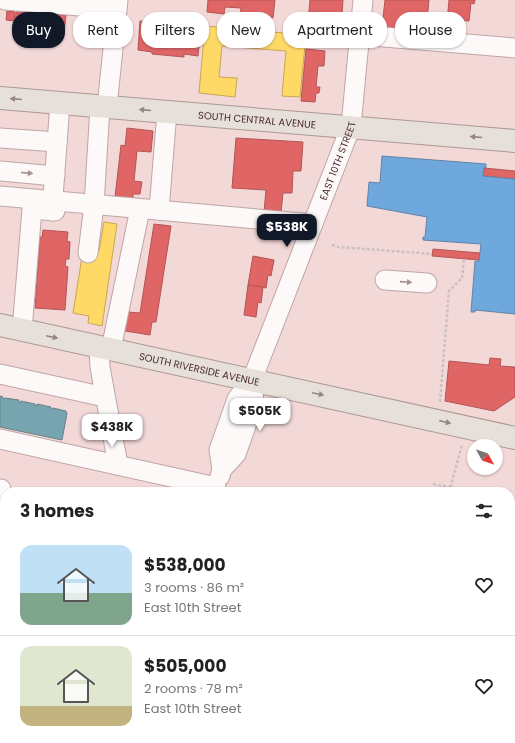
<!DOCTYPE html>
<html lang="en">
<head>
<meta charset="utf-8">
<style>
	:root { --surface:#fff; --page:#f2f2f2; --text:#222; --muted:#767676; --line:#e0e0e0; --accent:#111827 }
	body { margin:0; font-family:Poppins,sans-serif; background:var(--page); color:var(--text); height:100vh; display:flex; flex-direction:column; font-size:15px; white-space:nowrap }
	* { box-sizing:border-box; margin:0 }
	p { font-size:13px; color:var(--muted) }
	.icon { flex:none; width:22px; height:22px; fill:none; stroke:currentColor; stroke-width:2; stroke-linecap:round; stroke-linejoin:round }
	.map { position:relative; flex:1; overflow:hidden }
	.side { position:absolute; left:0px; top:487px; width:515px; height:256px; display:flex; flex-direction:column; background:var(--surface); border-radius:16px 16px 0 0; box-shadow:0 1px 3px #0004 }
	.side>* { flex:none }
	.banner { position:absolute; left:12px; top:12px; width:491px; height:36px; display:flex; gap:8px }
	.needle { width:26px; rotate:130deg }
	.fabs { position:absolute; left:467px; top:439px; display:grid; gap:8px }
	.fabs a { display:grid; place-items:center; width:36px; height:36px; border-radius:50%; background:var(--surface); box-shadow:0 1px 3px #0004; font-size:20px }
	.price { position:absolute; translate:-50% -34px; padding:0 9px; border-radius:8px; background:#fff; color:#222; font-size:13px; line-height:26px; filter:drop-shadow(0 1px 2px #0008) }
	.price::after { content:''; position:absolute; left:50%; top:24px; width:12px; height:9px; margin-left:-6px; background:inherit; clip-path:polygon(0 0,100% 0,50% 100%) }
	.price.selected { background:var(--accent); color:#fff }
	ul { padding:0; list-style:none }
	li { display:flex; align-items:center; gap:12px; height:100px; padding:0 20px }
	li+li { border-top:1px solid var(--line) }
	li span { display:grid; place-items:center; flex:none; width:112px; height:80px; border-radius:12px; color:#555 }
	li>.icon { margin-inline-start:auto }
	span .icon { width:48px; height:48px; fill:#fffc; stroke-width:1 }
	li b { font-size:17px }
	h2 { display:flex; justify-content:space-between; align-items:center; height:48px; padding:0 20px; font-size:17px }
	.chip { padding:0 14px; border-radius:16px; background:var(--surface); box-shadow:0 1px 3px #0004; font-size:14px; line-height:36px }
	.chip.selected { background:var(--accent); color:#fff }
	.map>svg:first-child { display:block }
</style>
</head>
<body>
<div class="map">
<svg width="515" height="743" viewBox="0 0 515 743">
	<rect width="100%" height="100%" fill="#f3d8d8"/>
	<g fill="#ffd966" stroke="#c9a555">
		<polygon points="205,26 306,35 300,97 282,96 286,51 222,46 219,77 237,78 235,97 199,93"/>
		<polygon points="104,222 117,224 102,326 88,323 89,316 73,313 82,257 94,250 99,251"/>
	</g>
	<g fill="#e06666" stroke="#b35455">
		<polygon points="208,0 275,0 273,18 240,15 241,8 225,7 224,14 207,12"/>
		<polygon points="310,0 343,0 342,14 326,12 325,23 308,22"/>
		<polygon points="385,0 429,0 426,31 382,27"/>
		<polygon points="449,0 475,0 474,4 471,3 469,21 454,20 454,22 447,22"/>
		<polygon points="7,11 15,12 14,21 6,20"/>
		<polygon points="16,12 66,15 64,33 15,29"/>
		<polygon points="140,21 201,27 198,56 184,54 184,57 152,54 152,52 138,50"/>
		<polygon points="306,49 325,51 324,66 318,66 316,87 320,87 319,93 316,93 315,102 301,101"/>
		<polygon points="127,128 153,131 151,152 137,151 134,181 142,182 140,194 133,194 133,199 115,197 121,145 125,146"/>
		<polygon points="236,138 303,142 301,171 293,171 292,193 283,193 281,213 264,212 266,190 232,188"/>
		<polygon points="484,168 515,171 515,179 483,176"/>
		<polygon points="154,224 171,226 156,322 152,322 150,335 125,331 128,312 140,313"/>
		<polygon points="43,230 68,232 67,241 70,242 69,259 66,259 65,266 68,267 65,310 35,308 40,237 42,237"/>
		<polygon points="433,249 480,253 479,260 432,256"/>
		<polygon points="253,256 274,260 271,276 268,275 266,288 248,285"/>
		<polygon points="248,285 263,287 261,303 258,302 256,317 244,315"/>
		<polygon points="490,358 501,359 500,366 515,367 515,397 494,411 445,401 449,361 489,365"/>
	</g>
	<polygon fill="#6fa8dc" stroke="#6482a7" points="382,156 486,164 486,168 484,167 483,176 515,179 515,314 475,310 475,312 471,312 475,261 479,261 481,244 423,240 423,237 425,237 427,217 367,206 369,182 380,183"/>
	<polygon fill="#76a5af" stroke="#698088" points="0,396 3,397 3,399 4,399 5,398 19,400 19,402 20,403 21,401 35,404 35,406 36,406 37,404 51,407 51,409 52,410 53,408 66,411 66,413 67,413 62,440 0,427"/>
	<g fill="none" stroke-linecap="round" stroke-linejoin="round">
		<g stroke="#66c4c7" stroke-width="27">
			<polyline points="510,585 515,586"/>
			<polyline points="0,681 5,677"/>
		</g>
	</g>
	<g fill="#dac0c4" stroke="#c4aaaf">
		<polygon points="152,738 161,738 167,743 153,743 150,740"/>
		<polygon points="169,738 213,738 219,743 175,743"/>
		<polygon points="325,738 352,738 347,743 317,743 320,739 322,742"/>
	</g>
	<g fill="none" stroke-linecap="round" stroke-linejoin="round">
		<defs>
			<g id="minor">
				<polyline points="5,0 117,9"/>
				<polyline points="360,35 515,48"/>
				<polyline points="107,107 118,0"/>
				<polyline points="0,138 57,142"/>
				<polyline points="0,171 55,176"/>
				<polyline points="0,196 313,224"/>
				<polyline points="159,210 167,112"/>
				<polyline points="52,211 60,103"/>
				<polyline points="88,253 94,205 100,107"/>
				<polyline points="385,280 427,283"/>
				<polyline points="22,330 32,209 55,211"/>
				<polyline points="99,347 100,367 118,465"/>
				<polyline points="111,349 140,209"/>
				<polyline points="0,374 105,397"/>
				<polyline points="0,439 216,487"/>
				<path id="s1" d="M 222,469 L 219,450 L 237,399 L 252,380 L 351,126 L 363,0"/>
				<polyline points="220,476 222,469 236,454 254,403 252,380"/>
				<polyline points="0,491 1,489"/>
				<polyline points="510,722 515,727"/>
				<polyline points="402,738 408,743"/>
				<polyline points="467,738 472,743"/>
				<polyline points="85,743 91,738"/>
				<polyline points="287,743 291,738"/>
			</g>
			<g id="major">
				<path id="s2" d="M 0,98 L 515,141"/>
				<path id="s3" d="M 0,325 L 515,438"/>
			</g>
			<g id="highway">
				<polyline points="0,578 5,578"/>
				<polyline points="0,600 5,599"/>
				<polyline points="510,635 515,636"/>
				<polyline points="510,658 515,659"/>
			</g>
		</defs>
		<use href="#minor" stroke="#bfa5a5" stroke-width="21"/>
		<use href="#major" stroke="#ac9990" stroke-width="24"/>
		<use href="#highway" stroke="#ac9990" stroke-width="24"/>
		<g stroke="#ccc0c0" stroke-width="2.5" stroke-dasharray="3 2" stroke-linecap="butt">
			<polyline points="332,245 339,247 432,254"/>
			<polyline points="440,402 449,291 462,278 464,259"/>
			<polyline points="433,484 450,487"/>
			<polyline points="449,492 462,445"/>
			<polyline points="0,732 5,728"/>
		</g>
		<use href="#minor" stroke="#fdf9f9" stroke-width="19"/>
		<use href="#major" stroke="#e6dfda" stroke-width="22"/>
		<use href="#highway" stroke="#d7cec5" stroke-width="22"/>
	</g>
	<defs><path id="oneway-solid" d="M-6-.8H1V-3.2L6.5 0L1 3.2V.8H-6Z"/></defs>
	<g fill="#988583">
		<use href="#oneway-solid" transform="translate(16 99) rotate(-175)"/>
		<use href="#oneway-solid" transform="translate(145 110) rotate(-175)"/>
		<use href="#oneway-solid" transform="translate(476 137) rotate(-175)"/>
		<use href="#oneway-solid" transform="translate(52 337) rotate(12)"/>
		<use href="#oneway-solid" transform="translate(318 394) rotate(12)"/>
		<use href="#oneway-solid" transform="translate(445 422) rotate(13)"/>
	</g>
	<g fill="#a49292">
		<use href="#oneway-solid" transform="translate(27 173) rotate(5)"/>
		<use href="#oneway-solid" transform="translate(406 282) rotate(4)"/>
	</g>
	<g text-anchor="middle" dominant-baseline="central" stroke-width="4" stroke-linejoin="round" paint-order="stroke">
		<g font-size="10" fill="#4a2b2c" stroke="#f5e4e4">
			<text stroke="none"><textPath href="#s2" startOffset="258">SOUTH CENTRAL AVENUE</textPath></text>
			<text stroke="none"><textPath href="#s1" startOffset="333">EAST 10TH STREET</textPath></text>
			<text stroke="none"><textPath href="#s3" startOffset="204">SOUTH RIVERSIDE AVENUE</textPath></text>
		</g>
	</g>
</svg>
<div class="fabs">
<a><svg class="needle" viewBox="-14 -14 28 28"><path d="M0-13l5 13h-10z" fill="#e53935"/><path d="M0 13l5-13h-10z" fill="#767676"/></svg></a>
</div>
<b class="price selected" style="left:287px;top:248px">$538K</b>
<b class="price" style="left:260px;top:432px">$505K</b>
<b class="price" style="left:112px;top:448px">$438K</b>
<div class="banner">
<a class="chip selected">Buy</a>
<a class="chip">Rent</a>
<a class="chip">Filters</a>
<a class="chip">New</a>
<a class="chip">Apartment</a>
<a class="chip">House</a>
</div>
<section class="side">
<h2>3 homes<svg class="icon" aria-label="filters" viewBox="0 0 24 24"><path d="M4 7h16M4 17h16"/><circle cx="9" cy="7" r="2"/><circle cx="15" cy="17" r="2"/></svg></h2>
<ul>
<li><span style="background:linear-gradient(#bfe0f5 60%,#7fa58c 0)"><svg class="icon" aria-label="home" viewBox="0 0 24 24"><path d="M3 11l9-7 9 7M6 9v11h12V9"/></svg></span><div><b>$538,000</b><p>3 rooms · 86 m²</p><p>East 10th Street</p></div><svg class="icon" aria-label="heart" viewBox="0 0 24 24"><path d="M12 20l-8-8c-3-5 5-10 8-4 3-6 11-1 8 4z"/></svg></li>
<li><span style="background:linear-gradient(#dfe7d0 75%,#c2b280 0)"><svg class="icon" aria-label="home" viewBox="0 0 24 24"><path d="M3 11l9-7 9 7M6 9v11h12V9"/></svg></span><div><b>$505,000</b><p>2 rooms · 78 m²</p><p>East 10th Street</p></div><svg class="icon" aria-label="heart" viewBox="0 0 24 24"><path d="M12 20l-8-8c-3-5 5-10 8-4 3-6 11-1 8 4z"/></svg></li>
</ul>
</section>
</div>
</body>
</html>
